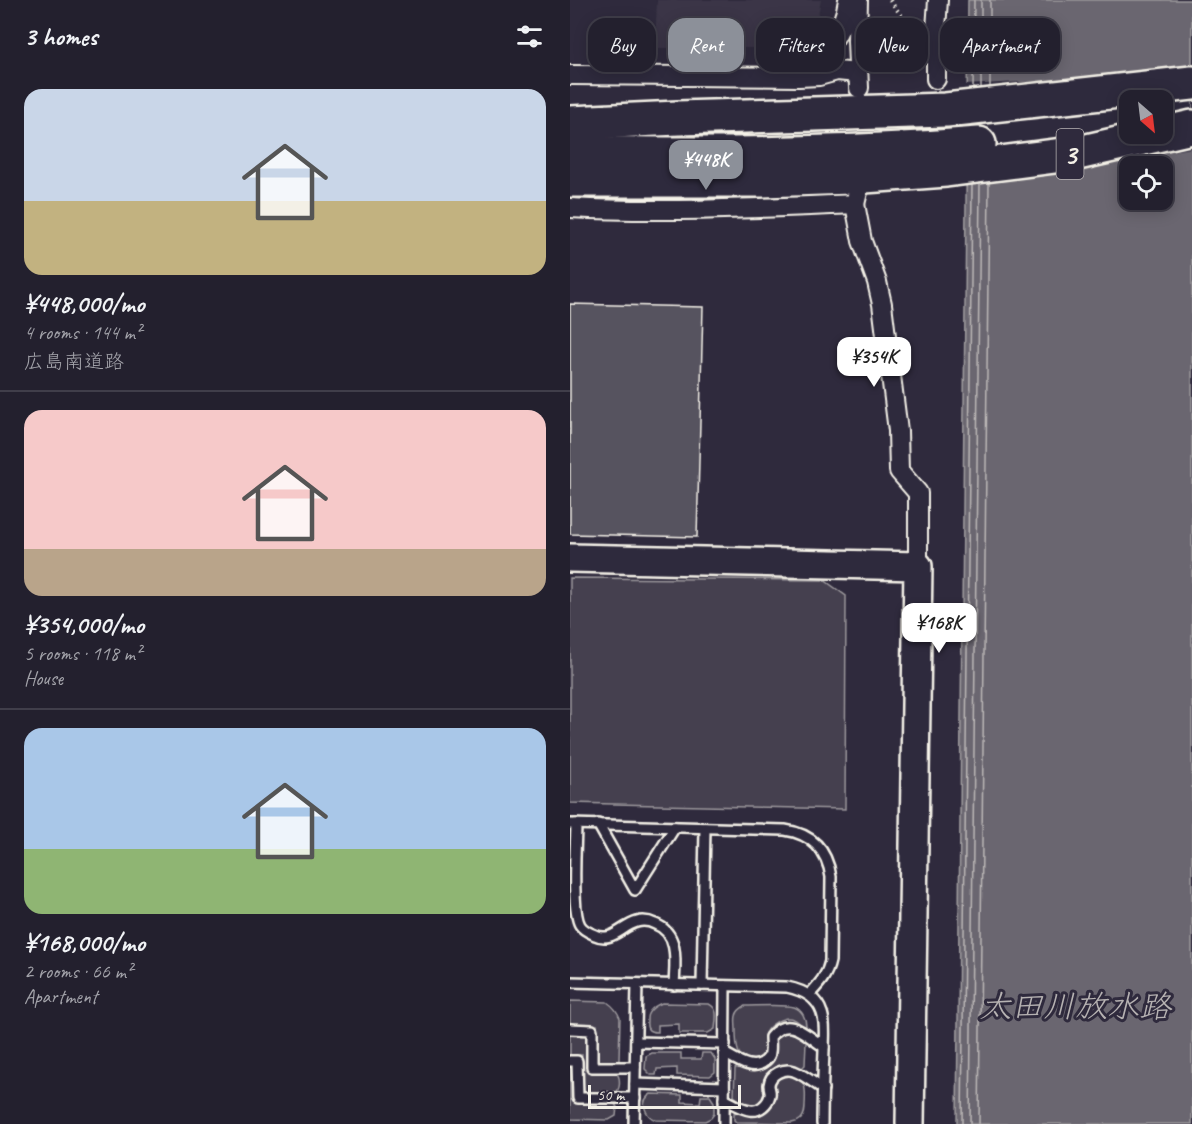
<!DOCTYPE html>
<html lang="en">
<head>
<meta charset="utf-8">
<style>
	:root { --surface:#23202e; --page:#2f2d3a; --text:#f1f3f6; --muted:#a3a3aa; --line:#403e4a; --accent:#8c9099 }
	body { margin:0; font-family:Caveat,"Klee One",sans-serif; background:var(--page); color:var(--text); height:100vh; display:flex; flex-direction:column; font-size:22px; white-space:nowrap }
	* { box-sizing:border-box; margin:0 }
	p { font-size:20px; color:var(--muted) }
	.icon { flex:none; width:33px; height:33px; fill:none; stroke:currentColor; stroke-width:2; stroke-linecap:round; stroke-linejoin:round }
	.map { position:relative; flex:1; overflow:hidden }
	.details { display:flex; flex-direction:column; background:var(--surface); width:570px }
	.details>* { flex:none }
	.hud { position:absolute; left:18px; top:18px; width:513px; height:54px; display:flex; gap:12px }
	.needle { width:39px; rotate:152deg }
	.fabs { position:absolute; left:549px; top:90px; display:grid; gap:12px }
	.fabs a { display:grid; place-items:center; width:54px; height:54px; border-radius:12px; background:var(--surface); box-shadow:0 3px 15px #0003,0 0 0 2px var(--line); font-size:30px }
	.scale { position:absolute; left:18px; bottom:15px; width:153px; box-sizing:border-box; padding-left:6px; border:3px solid #f4f1e8; border-top:0; font-size:16px; line-height:21px; white-space:nowrap; color:#f4f1e8; -webkit-text-stroke:4px #2f2a3d; paint-order:stroke }
	.price { position:absolute; translate:-50% -51px; padding:0 14px; border-radius:12px; background:#fff; color:#222; font-size:20px; line-height:39px; filter:drop-shadow(0 2px 3px #0008) }
	.price::after { content:''; position:absolute; left:50%; top:36px; width:18px; height:14px; margin-left:-9px; background:inherit; clip-path:polygon(0 0,100% 0,50% 100%) }
	.price.current { background:var(--accent); color:#fff }
	ul { padding:0; list-style:none }
	li { display:grid; align-content:center; gap:12px; height:318px; padding:0 24px }
	li+li { border-top:2px solid var(--line) }
	li span { display:grid; place-items:center; height:186px; border-radius:18px; color:#555 }
	li>.icon { margin-inline-start:auto }
	span .icon { width:108px; height:108px; fill:#fffc; stroke-width:1 }
	li b { font-size:26px }
	h2 { display:flex; justify-content:space-between; align-items:center; height:72px; padding:0 24px; font-size:26px }
	.tag { padding:0 21px; border-radius:18px; background:var(--surface); box-shadow:0 3px 15px #0003,0 0 0 2px var(--line); font-size:21px; line-height:54px }
	.tag.current { background:var(--accent); color:#fff }
	main { display:flex; flex:1; min-height:0 }
	.map>svg:first-child { display:block }
</style>
</head>
<body>
<main>
<section class="details">
<h2>3 homes<svg class="icon" aria-label="filters" viewBox="0 0 24 24"><path d="M4 7h16M4 17h16"/><circle cx="9" cy="7" r="2"/><circle cx="15" cy="17" r="2"/></svg></h2>
<ul>
<li><span style="background:linear-gradient(#c9d6e8 60%,#c2b280 0)"><svg class="icon" aria-label="home" viewBox="0 0 24 24"><path d="M3 11l9-7 9 7M6 9v11h12V9"/></svg></span><div><b>¥448,000/mo</b><p>4 rooms · 144 m²</p><p>広島南道路</p></div></li>
<li><span style="background:linear-gradient(#f6c9c9 75%,#b9a48a 0)"><svg class="icon" aria-label="home" viewBox="0 0 24 24"><path d="M3 11l9-7 9 7M6 9v11h12V9"/></svg></span><div><b>¥354,000/mo</b><p>5 rooms · 118 m²</p><p>House</p></div></li>
<li><span style="background:linear-gradient(#a9c7e8 65%,#8fb573 0)"><svg class="icon" aria-label="home" viewBox="0 0 24 24"><path d="M3 11l9-7 9 7M6 9v11h12V9"/></svg></span><div><b>¥168,000/mo</b><p>2 rooms · 66 m²</p><p>Apartment</p></div></li>
</ul>
</section>
<div class="map">
<svg width="622" height="1124" viewBox="0 0 622 1124">
	<rect width="100%" height="100%" fill="#2f2a3d"/>
	<filter id="ink" filterUnits="userSpaceOnUse"><feTurbulence type="fractalNoise" baseFrequency=".0167" numOctaves="2"/><feDisplacementMap in="SourceGraphic" scale="12" xChannelSelector="R" yChannelSelector="G"/><feConvolveMatrix kernelMatrix="1 2 1 2 8 2 1 2 1" color-interpolation-filters="sRGB"/></filter>
	<g filter="url(#ink)">
		<polygon fill="#3b3647" points="87,0 251,0 248,15 231,37 211,48 85,48"/>
		<g fill="#454050" stroke="#9c989c" stroke-width="1.5">
			<polygon points="0,578 254,580 276,596 275,809 0,803"/>
			<path d="M 0,1001 L 37,1002 C 43,1006 47,1010 50,1018 L 49,1060 L 45,1063 L 27,1063 L 27,1025 L 0,1025 Z"/>
			<path d="M 92,1003 L 139,1004 C 149,1009 146,1018 145,1029 L 138,1033 L 109,1033 L 109,1024 L 88,1025 L 88,1032 C 79,1032 76,1030 77,1021 C 77,1016 77,1015 80,1011 C 83,1007 87,1005 92,1003 Z"/>
			<path d="M 175,1006 C 186,1006 215,1004 224,1007 C 232,1010 236,1018 236,1026 L 234,1027 C 230,1024 227,1020 223,1019 C 214,1015 199,1025 195,1033 C 191,1043 201,1059 185,1061 C 166,1064 166,1043 166,1030 C 166,1026 165,1020 166,1016 C 167,1011 171,1008 175,1006 Z"/>
			<path d="M 217,1030 L 229,1034 L 236,1042 L 235,1065 L 231,1069 C 225,1067 219,1063 213,1065 C 204,1066 194,1076 193,1085 C 193,1090 196,1094 193,1099 C 187,1112 172,1102 164,1096 L 165,1069 L 169,1066 C 180,1074 189,1073 200,1065 C 203,1062 204,1062 205,1058 C 207,1051 203,1044 206,1039 C 208,1034 213,1032 217,1030 Z"/>
			<path d="M 0,1035 L 17,1035 L 18,1072 L 46,1072 C 51,1078 51,1090 44,1094 L 12,1093 L 12,1055 L 0,1055 Z"/>
			<polygon points="82,1053 111,1053 111,1059 131,1059 132,1053 141,1053 145,1059 145,1072 140,1076 107,1075 107,1068 87,1069 86,1075 81,1075 75,1069 76,1056"/>
			<polygon points="0,1066 3,1066 3,1102 44,1103 47,1107 46,1116 39,1120 0,1119"/>
			<path d="M 218,1075 C 237,1077 236,1090 235,1105 C 235,1110 235,1115 231,1119 C 228,1122 226,1122 222,1123 L 166,1122 L 164,1120 L 164,1113 L 167,1112 C 184,1118 197,1119 206,1099 C 204,1085 202,1079 218,1075 Z"/>
			<path d="M 81,1094 L 112,1095 L 112,1102 L 130,1103 L 131,1096 L 140,1096 L 144,1102 L 144,1114 L 141,1118 L 135,1121 L 86,1120 C 75,1116 69,1101 81,1094 Z"/>
		</g>
		<path fill="#6a6670" stroke="#a19ea0" stroke-width="1.5" fill-rule="evenodd" d="M 398,0 L 622,0 L 622,1124 L 387,1124 ZM 560,100 L 592,100 L 592,134 L 560,134 ZM 560,166 L 592,166 L 592,200 L 560,200 Z"/>
		<path fill="#2f2a3d" fill-rule="evenodd" d="M 622,73 L 622,148 L 393,184 L 394,85 ZM 560,100 L 592,100 L 592,134 L 560,134 Z"/>
		<g fill="none" stroke-linecap="round" stroke-linejoin="round">
			<g stroke="#bdb9b8" stroke-width="1.5">
				<polyline points="420,87 420,0"/>
				<polyline points="411,88 411,0"/>
				<polyline points="403,89 404,0"/>
				<polyline points="392,1124 402,185"/>
				<polyline points="400,1124 410,184"/>
				<polyline points="409,1124 419,183"/>
			</g>
		</g>
		<polygon fill="#56525f" stroke="#f4f1e8" stroke-width="1.5" points="0,304 133,307 127,537 0,534"/>
		<g fill="none" stroke-linecap="round" stroke-linejoin="round">
			<defs>
				<g id="lane">
					<path d="M 0,824 L 215,830 C 242,834 257,850 261,877 L 260,961 C 257,976 249,984 239,995"/>
					<path d="M 6,824 C 6,844 1,910 10,925 C 13,930 20,933 25,935 C 42,943 52,926 67,922 C 74,920 79,921 85,924 C 110,933 105,964 104,985"/>
					<polyline points="28,824 65,890 105,827"/>
					<path d="M 0,982 L 217,987 C 232,990 247,997 252,1013 C 256,1024 254,1038 254,1050 C 253,1075 252,1099 252,1124"/>
					<polyline points="132,985 135,828"/>
					<polyline points="0,1029 22,1030 22,1067 65,1067"/>
					<polyline points="66,1042 155,1044"/>
					<path d="M 154,1053 C 167,1060 182,1072 195,1061 C 198,1058 200,1056 200,1052 C 201,1048 200,1042 200,1037 C 218,1014 236,1035 254,1047"/>
					<polyline points="0,1061 7,1061 8,1098 65,1098"/>
					<polyline points="65,1084 154,1087"/>
					<path d="M 154,1099 C 162,1103 171,1109 180,1110 C 189,1112 198,1104 200,1095 C 201,1091 199,1089 199,1085 C 200,1073 214,1068 224,1071 C 234,1075 244,1083 253,1089"/>
					<polyline points="64,1124 67,984"/>
					<polyline points="154,1124 155,986"/>
				</g>
				<g id="street">
					<polyline points="288,0 287,41 289,88"/>
					<path d="M 222,73 C 253,63 274,31 278,0"/>
					<polyline points="0,75 229,77 249,76 267,71 287,73"/>
					<polyline points="366,79 366,29 368,0"/>
					<polyline points="285,204 292,241 307,282 312,304 328,431 329,471 348,493 348,566"/>
					<path d="M 0,208 C 95,213 191,208 285,204 L 288,192"/>
				</g>
				<polyline id="secondary" points="0,558 348,566 340,1124"/>
				<g id="highway">
					<polyline points="0,123 108,118 376,110 622,83"/>
					<path d="M 0,153 C 136,155 273,155 409,144"/>
					<polyline points="0,180 192,180 281,177 376,170 508,153 622,127"/>
				</g>
			</defs>
			<use href="#lane" stroke="#f4f1e8" stroke-width="14"/>
			<use href="#street" stroke="#f4f1e8" stroke-width="22"/>
			<use href="#secondary" stroke="#f4f1e8" stroke-width="32"/>
			<use href="#highway" stroke="#f4f1e8" stroke-width="38"/>
			<path stroke="#f4f1e8" stroke-width="4" stroke-dasharray="1.5 4.5" stroke-linecap="butt" d="M 320,0 C 328,12 334,20 347,26"/>
			<use href="#lane" stroke="#2f2a3d" stroke-width="9"/>
			<use href="#street" stroke="#2f2a3d" stroke-width="18"/>
			<use href="#secondary" stroke="#2f2a3d" stroke-width="27"/>
			<use href="#highway" stroke="#2f2a3d" stroke-width="33"/>
		</g>
	</g>
	<g text-anchor="middle" dominant-baseline="central" stroke-width="6" stroke-linejoin="round" paint-order="stroke">
		<rect fill="#2f2a3d" stroke="#b9b5b5" stroke-width="1.5" x="486.5" y="129" width="27" height="50" rx="4.5"/>
		<g font-size="28" font-weight="bold" fill="#f4f1e8">
			<text x="500" y="154">3</text>
		</g>
		<g font-size="32" font-style="italic" fill="#b6b2b2" stroke="#2f2a3d">
			<text x="505" y="1006">太田川放水路</text>
		</g>
	</g>
</svg>
<div class="fabs">
<a><svg class="needle" viewBox="-14 -14 28 28"><path d="M0-13l5 13h-10z" fill="#e53935"/><path d="M0 13l5-13h-10z" fill="#a3a3aa"/></svg></a>
<a><svg class="icon" aria-label="locate" viewBox="0 0 24 24"><circle cx="12" cy="12" r="6"/><path d="M12 2v4M12 18v4M2 12h4M18 12h4"/></svg></a>
</div>
<div class="scale">50 m</div>
<b class="price current" style="left:136px;top:191px">¥448K</b>
<b class="price" style="left:304px;top:388px">¥354K</b>
<b class="price" style="left:369px;top:654px">¥168K</b>
<div class="hud">
<a class="tag">Buy</a>
<a class="tag current">Rent</a>
<a class="tag">Filters</a>
<a class="tag">New</a>
<a class="tag">Apartment</a>
</div>
</div>
</main>
</body>
</html>
